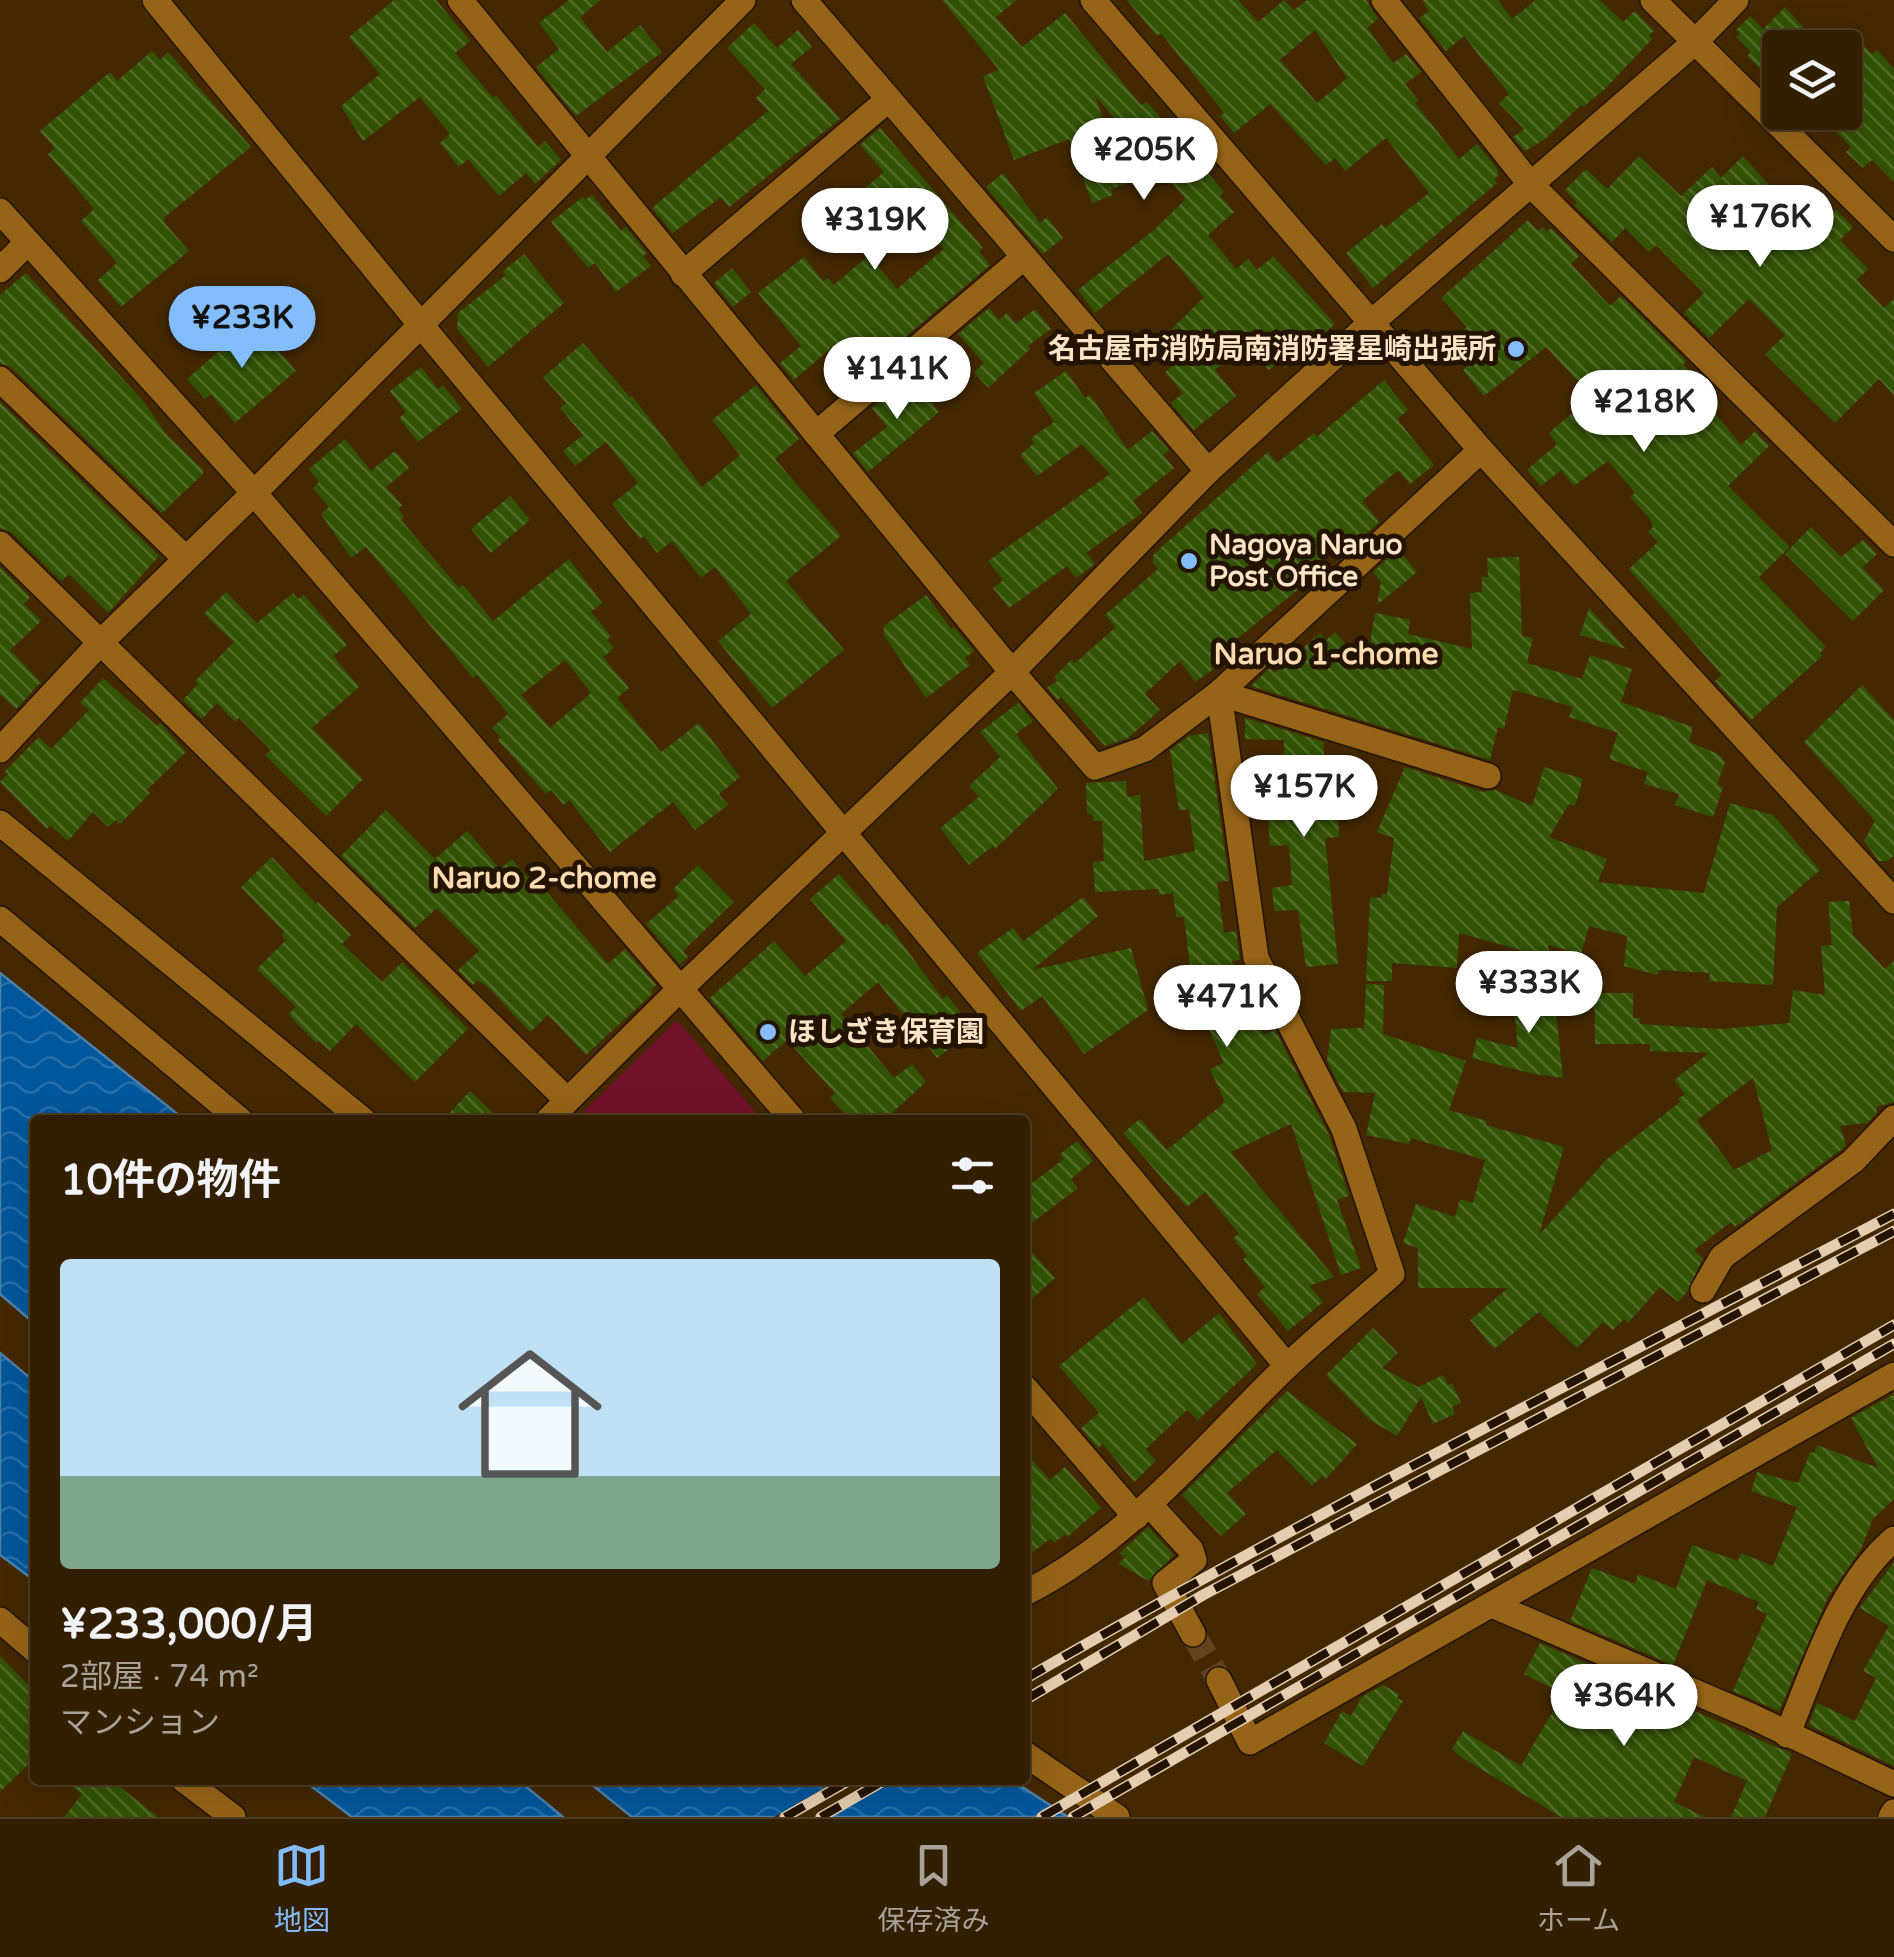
<!DOCTYPE html>
<html lang="ja">
<head>
<meta charset="utf-8">
<style>
	:root { --surface:#321e01; --page:#3a270b; --text:#f1f3f6; --muted:#a8a299; --line:#4d3c23; --accent:#82bcfa }
	body { margin:0; font-family:"Varela Round","Noto Sans JP",sans-serif; background:var(--page); color:var(--text); height:100vh; display:flex; flex-direction:column; font-size:38px; white-space:nowrap }
	* { box-sizing:border-box; margin:0 }
	p { font-size:32px; color:var(--muted) }
	.icon { flex:none; width:55px; height:55px; fill:none; stroke:currentColor; stroke-width:2; stroke-linecap:round; stroke-linejoin:round }
	.map { position:relative; flex:1; overflow:hidden }
	.side { position:absolute; left:30px; top:1115px; width:1000px; height:670px; display:flex; flex-direction:column; background:var(--surface); border-radius:10px; box-shadow:0 10px 40px #0002,0 0 0 2px var(--line) }
	.side>* { flex:none }
	.tools { position:absolute; left:1762px; top:30px; display:grid; gap:20px }
	.tools a { display:grid; place-items:center; width:100px; height:100px; border-radius:10px; background:var(--surface); box-shadow:0 10px 40px #0002,0 0 0 2px var(--line); font-size:50px }
	.price { position:absolute; translate:-50% -85px; padding:0 22px; border-radius:35px; background:#fff; color:#222; font-size:32px; line-height:65px; filter:drop-shadow(0 2px 5px #0008) }
	.price::after { content:''; position:absolute; left:50%; top:60px; width:30px; height:22px; margin-left:-15px; background:inherit; clip-path:polygon(0 0,100% 0,50% 100%) }
	.price.selected { background:var(--accent); color:#111 }
	ul { padding:0; list-style:none }
	li { display:grid; align-content:center; gap:20px; height:530px; padding:0 30px }
	li+li { border-top:2px solid var(--line) }
	li span { display:grid; place-items:center; height:310px; border-radius:10px; color:#555 }
	li>.icon { margin-inline-start:auto }
	span .icon { width:180px; height:180px; fill:#fffc; stroke-width:1 }
	li b { font-size:42px }
	h2 { display:flex; justify-content:space-between; align-items:center; height:120px; padding:0 30px; font-size:42px }
	.menu { display:flex; justify-content:space-around; align-items:center; height:140px; border-top:2px solid var(--line); background:var(--surface); font-size:28px; color:var(--muted) }
	.menu a { display:grid; justify-items:center; gap:5px }
	.menu .selected { color:var(--accent) }
	.map>svg:first-child { display:block }
</style>
</head>
<body>
<div class="map">
<svg width="1894" height="1817" viewBox="0 0 1894 1817">
	<defs>
		<pattern id="water-waves" width="16" height="10" patternUnits="userSpaceOnUse" patternTransform="scale(2.5)"><rect width="16" height="10" fill="#01579b"/><path d="M0 5q4-4 8 0t8 0" fill="none" stroke="#276fa8"/></pattern>
		<pattern id="building-back-hatch" width="6" height="6" patternUnits="userSpaceOnUse" patternTransform="scale(2.5)"><rect width="6" height="6" fill="#335304"/><path d="M-1 5l2 2M0 0l6 6M5-1l2 2" fill="none" stroke="#516c27"/></pattern>
	</defs>
	<rect width="100%" height="100%" fill="#432801"/>
	<polygon fill="#71122d" points="677,1020 762,1120 575,1120"/>
	<g fill="url(#water-waves)" stroke="#4c81a9" stroke-width="2.5">
		<polygon points="0,973 185,1120 35,1120 35,1324 0,1294"/>
		<polygon points="0,1353 35,1382 35,1581 0,1555"/>
		<polygon points="303,1780 518,1780 563,1817 352,1817"/>
		<polygon points="586,1780 1012,1780 1068,1817 632,1817"/>
	</g>
	<polygon fill="#432801" points="838,1780 893,1780 829,1817 774,1817"/>
	<g fill="url(#building-back-hatch)" fill-rule="evenodd">
		<polygon points="394,0 436,0 470,41 455,53 493,98 496,95 538,147 545,141 561,160 535,184 526,173 499,196 468,159 459,167 440,143 450,134 420,97 363,141 341,106 380,74 349,37"/>
		<polygon points="569,0 600,0 580,17 607,52 640,25 662,52 576,116 536,67 559,49 539,23"/>
		<polygon points="942,0 1017,0 996,17 1022,47 1065,13 1141,105 1147,102 1224,192 1220,196 1234,212 1208,235 1236,269 1248,259 1257,270 1273,256 1335,324 1285,368 1280,361 1269,370 1247,344 1215,370 1236,396 1194,430 1171,403 1183,393 1165,372 1192,352 1172,329 1204,297 1168,254 1095,313 1078,290 1155,229 1186,199 1095,96 1126,184 1111,189 1113,195 1092,203 1069,139 1014,160 983,76 999,70"/>
		<path d="M 1127,0 L 1238,0 L 1258,22 L 1284,0 L 1294,10 L 1307,0 L 1366,0 L 1378,19 L 1367,28 L 1393,63 L 1406,54 L 1421,72 L 1405,84 L 1418,100 L 1415,103 L 1459,159 L 1477,144 L 1496,167 L 1499,175 L 1494,179 L 1497,183 L 1373,288 L 1346,253 L 1382,224 L 1385,228 L 1429,193 L 1386,138 L 1345,171 L 1335,158 L 1326,165 L 1270,104 L 1234,133 L 1220,116 L 1224,113 L 1161,33 L 1157,36 ZM 1315,30 L 1347,78 L 1317,103 L 1280,60 Z"/>
		<polygon points="1422,0 1498,0 1512,19 1536,0 1600,0 1623,22 1635,11 1654,31 1649,35 1652,39 1605,89 1583,107 1581,105 1545,139 1525,151 1513,137 1524,129 1499,103 1509,94 1464,36 1446,51 1419,18 1429,11"/>
		<polygon points="1785,7 1822,48 1780,48 1780,88 1747,56 1751,52 1736,37 1740,34 1736,30 1750,16 1763,29"/>
		<polygon points="754,23 777,48 798,30 812,47 791,64 840,119 729,207 721,197 673,233 652,208 768,111 756,98 765,89 727,48"/>
		<polygon points="1861,43 1872,54 1877,50 1894,69 1894,182 1872,160 1863,168 1846,152 1851,147 1817,112 1845,112 1845,57"/>
		<polygon points="152,51 160,60 168,52 251,147 166,216 163,221 189,251 121,307 98,280 117,263 81,221 94,209 48,154 55,148 40,131 110,72 117,81"/>
		<polygon points="880,128 983,248 979,251 990,265 857,378 832,347 794,380 780,363 801,346 758,293 804,257 823,281 828,278 834,285 869,255 897,289 944,249 913,214 870,251 837,212 884,172 860,145"/>
		<polygon points="1639,156 1681,196 1712,167 1721,178 1743,156 1786,204 1805,186 1830,214 1835,209 1853,227 1840,240 1868,269 1857,280 1884,308 1894,299 1894,395 1879,379 1835,423 1765,354 1785,335 1749,299 1709,338 1684,313 1704,293 1656,245 1649,252 1625,228 1612,242 1574,205 1577,202 1565,190 1586,169 1607,189"/>
		<polygon points="1003,173 1040,223 1047,217 1063,238 1043,254 986,187"/>
		<polygon points="592,195 621,231 626,227 647,253 643,256 651,266 616,292 595,263 588,268 551,222 583,197 585,200"/>
		<polygon points="1528,220 1538,231 1542,227 1547,232 1551,228 1579,256 1571,264 1610,306 1621,296 1686,361 1683,364 1720,407 1714,412 1741,445 1755,431 1769,446 1728,486 1790,547 1759,577 1826,647 1820,653 1822,656 1751,720 1715,681 1722,675 1629,569 1658,542 1648,532 1653,527 1650,519 1630,497 1635,493 1608,461 1574,486 1561,470 1541,486 1527,470 1557,444 1549,433 1592,396 1546,347 1484,396 1463,370 1476,359 1457,335 1467,327 1441,298"/>
		<polygon points="524,254 564,303 488,367 457,329 458,313 506,275 503,271"/>
		<polygon points="732,268 751,292 733,307 714,283"/>
		<polygon points="26,273 144,402 166,434 203,470 203,474 162,513 11,367 0,363 0,295"/>
		<polygon points="989,308 999,320 1007,313 1016,324 1035,309 1051,329 1028,346 1030,349 988,388 974,372 984,363 958,334"/>
		<polygon points="246,315 296,371 235,423 211,394 205,399 187,379 232,340 225,333"/>
		<polygon points="583,343 630,397 632,396 702,487 740,455 712,420 756,385 799,439 775,459 841,536 786,581 844,650 772,708 718,641 751,614 715,567 701,578 672,541 657,553 644,536 640,539 612,504 638,483 606,442 575,466 563,451 583,435 560,408 566,403 543,377"/>
		<polygon points="421,367 438,389 443,385 462,409 418,442 399,418 406,412 390,391"/>
		<polygon points="1066,371 1085,398 1090,395 1128,450 1152,431 1169,450 1163,455 1174,468 1133,501 1142,513 1086,553 1095,564 1076,578 1067,566 1009,608 993,588 1003,580 988,561 1110,474 1082,444 1037,476 1020,455 1034,443 1031,438 1054,422 1034,393"/>
		<polygon points="910,375 939,412 868,472 853,453 887,427 872,408"/>
		<polygon points="1384,380 1408,410 1397,419 1434,465 1410,484 1398,470 1362,501 1379,521 1377,524 1352,547 1349,543 1332,556 1329,553 1298,576 1305,584 1219,653 1225,661 1195,682 1180,661 1145,694 1160,710 1128,738 1105,746 1061,697 1058,700 1047,687 1058,681 1054,677 1071,660 1075,663 1116,627 1105,615 1158,569 1153,563 1153,555 1268,452 1277,463 1314,433 1317,437"/>
		<polygon points="0,402 159,556 108,613 69,574 61,581 11,532 0,528"/>
		<path d="M 345,439 L 371,471 L 395,451 L 409,468 L 386,487 L 402,505 L 398,509 L 404,517 L 401,520 L 459,588 L 463,585 L 493,621 L 569,559 L 602,603 L 591,612 L 611,636 L 607,640 L 614,648 L 603,657 L 629,688 L 617,698 L 661,752 L 699,723 L 740,777 L 719,794 L 728,805 L 695,830 L 673,802 L 610,852 L 569,800 L 564,805 L 551,790 L 546,794 L 498,740 L 501,737 L 492,728 L 508,714 L 477,675 L 473,678 L 366,547 L 351,558 L 321,514 L 329,507 L 313,488 L 319,482 L 309,469 ZM 565,660 L 591,693 L 550,728 L 521,695 Z"/>
		<polygon points="510,496 530,520 491,553 471,529"/>
		<polygon points="1811,527 1841,557 1863,540 1877,554 1862,568 1884,590 1853,621 1785,554"/>
		<polygon points="1398,549 1417,572 1377,605 1381,582 1373,572"/>
		<polygon points="1519,557 1522,636 1533,638 1527,663 1582,679 1590,655 1632,669 1621,702 1693,727 1689,742 1718,754 1725,762 1717,785 1723,787 1713,817 1675,805 1679,794 1644,784 1648,772 1609,759 1618,733 1569,717 1573,707 1549,700 1513,690 1504,729 1498,727 1490,760 1251,686 1270,668 1274,673 1320,633 1326,640 1335,632 1366,667 1375,613 1410,620 1408,634 1472,649 1470,593 1482,592 1482,577 1488,577 1487,558"/>
		<polygon points="0,567 30,597 24,604 41,621 10,650 41,682 16,709 0,694"/>
		<polygon points="226,592 257,623 293,593 298,599 304,595 347,645 333,656 359,687 312,728 363,779 326,816 265,755 271,750 239,718 235,722 217,703 202,719 183,700 198,684 195,681 234,642 204,614"/>
		<polygon points="926,595 951,629 954,627 974,651 965,658 970,665 926,698 884,635 884,626"/>
		<polygon points="1589,608 1626,649 1580,635"/>
		<polygon points="103,678 157,726 160,723 186,752 147,790 150,793 120,824 116,820 108,827 93,812 68,841 50,825 47,829 0,782 8,774 5,771 39,737 51,749 89,710 80,703"/>
		<polygon points="1862,685 1894,720 1894,856 1887,861 1879,861 1864,841 1875,821 1804,742"/>
		<polygon points="1018,703 1033,721 1016,734 1058,789 995,849 993,846 969,865 940,828 979,797 969,786 1000,757 980,732"/>
		<polygon points="1245,718 1324,742 1324,797 1337,796 1339,837 1325,838 1338,964 1306,967 1298,910 1274,911 1272,888 1292,885 1289,845 1270,846 1267,804 1284,802 1284,740 1245,739"/>
		<polygon points="1208,733 1229,881 1217,882 1224,933 1236,931 1240,960 1231,961 1248,988 1244,990 1264,1035 1275,1030 1329,1135 1349,1196 1337,1200 1361,1268 1341,1275 1291,1124 1231,1152 1334,1277 1309,1286 1323,1302 1288,1331 1257,1294 1265,1287 1243,1259 1247,1256 1233,1238 1239,1234 1205,1192 1187,1207 1123,1133 1140,1119 1167,1150 1225,1102 1210,1069 1224,1063 1208,1027 1226,1019 1201,975 1191,976 1184,917 1176,917 1173,893 1159,895 1158,889 1095,892 1093,862 1104,861 1102,821 1093,821 1093,816 1087,813 1086,783 1126,781 1127,797 1140,795 1144,861 1195,851 1189,809 1179,811 1170,750 1189,736"/>
		<polygon points="1405,767 1483,792 1495,790 1532,806 1544,767 1583,779 1575,806 1569,804 1549,837 1607,859 1598,882 1704,893 1730,803 1773,815 1820,870 1777,907 1773,985 1709,981 1710,973 1659,970 1658,975 1624,966 1627,936 1589,926 1581,954 1548,945 1550,958 1459,933 1457,968 1392,963 1392,981 1366,981 1370,897 1382,898 1382,894 1387,894 1394,838 1377,832"/>
		<polygon points="386,810 435,859 467,831 500,869 512,859 542,895 546,891 608,964 625,949 656,985 651,990 653,993 586,1055 548,1015 530,1032 487,986 478,980 473,985 458,970 479,951 437,908 415,928 341,856"/>
		<polygon points="272,857 316,904 318,902 351,935 342,944 382,982 402,962 468,1029 415,1082 356,1024 330,1051 319,1041 316,1043 288,1014 296,1007 257,969 286,940 281,935 284,932 241,887"/>
		<polygon points="698,865 734,902 683,951 688,957 680,964 646,924 679,896 673,889"/>
		<polygon points="839,874 884,926 887,923 943,999 947,995 974,1030 937,1058 878,982 841,1014 894,1078 912,1064 926,1082 884,1120 851,1120 830,1098 835,1093 787,1040 763,1061 710,998 774,941 805,976 846,941 810,899"/>
		<polygon points="1083,897 1098,916 1032,970 1131,948 1148,1010 1084,1054 1042,996 1021,1011 977,953 1013,928 1023,941"/>
		<path d="M 1849,901 L 1853,935 L 1885,969 L 1894,961 L 1894,1102 L 1876,1107 L 1877,1113 L 1867,1123 L 1840,1126 L 1846,1145 L 1842,1149 L 1735,1227 L 1731,1222 L 1694,1250 L 1703,1258 L 1687,1292 L 1678,1302 L 1660,1287 L 1628,1323 L 1624,1319 L 1613,1330 L 1603,1322 L 1577,1348 L 1539,1312 L 1494,1349 L 1470,1320 L 1508,1288 L 1418,1288 L 1418,1248 L 1403,1243 L 1416,1204 L 1455,1217 L 1460,1199 L 1473,1203 L 1485,1160 L 1411,1138 L 1409,1144 L 1366,1135 L 1375,1093 L 1343,1092 L 1327,1061 L 1331,1029 L 1364,1028 L 1366,984 L 1384,985 L 1383,1034 L 1466,1061 L 1449,1110 L 1487,1121 L 1486,1125 L 1564,1147 L 1539,1235 L 1607,1159 L 1680,1102 L 1678,1099 L 1685,1094 L 1674,1080 L 1709,1053 L 1650,1051 L 1650,1044 L 1595,1044 L 1594,993 L 1633,993 L 1633,1018 L 1640,1018 L 1640,1024 L 1719,1029 L 1789,1023 L 1793,990 L 1825,995 L 1821,946 L 1832,945 L 1828,902 ZM 1753,1078 L 1772,1150 L 1734,1170 L 1697,1120 Z"/>
		<polygon points="1553,986 1563,1078 1534,1074 1472,1058 1477,1038 1518,1048 1512,991"/>
		<polygon points="470,1091 500,1120 443,1120"/>
		<polygon points="1077,1141 1093,1161 1071,1179 1078,1188 1025,1228 1025,1188 1064,1159 1060,1154"/>
		<polygon points="1025,1244 1055,1278 1025,1305"/>
		<polygon points="1144,1297 1182,1344 1219,1313 1257,1364 1198,1420 1187,1410 1146,1449 1156,1461 1134,1482 1103,1444 1098,1448 1081,1428 1099,1413 1059,1366"/>
		<polygon points="1373,1328 1398,1353 1382,1368 1418,1387 1443,1375 1448,1385 1452,1383 1461,1403 1452,1407 1455,1414 1433,1424 1421,1397 1397,1436 1370,1420 1326,1375"/>
		<polygon points="1287,1391 1357,1444 1325,1480 1322,1476 1312,1486 1277,1450 1227,1493 1246,1514 1221,1536 1182,1495"/>
		<polygon points="1894,1394 1894,1499 1873,1519 1861,1549 1828,1597 1779,1711 1733,1691 1767,1614 1756,1609 1759,1602 1707,1580 1673,1665 1570,1621 1592,1568 1635,1584 1638,1574 1676,1589 1692,1545 1738,1561 1741,1553 1773,1566 1797,1507 1751,1491 1757,1472 1798,1483 1810,1452 1814,1453 1817,1445 1878,1468 1851,1418"/>
		<polygon points="1025,1452 1050,1480 1065,1467 1101,1508 1067,1537 1065,1534 1054,1543 1050,1539 1025,1558"/>
		<polygon points="1148,1527 1174,1555 1148,1581 1118,1563 1125,1558 1120,1553"/>
		<polygon points="1894,1562 1894,1766 1809,1725 1817,1703 1855,1721 1876,1678 1863,1671 1889,1626 1860,1608"/>
		<polygon points="1540,1643 1792,1754 1765,1817 1731,1817 1747,1781 1694,1757 1674,1802 1705,1817 1561,1817 1459,1756 1452,1749 1463,1731 1521,1766 1563,1694 1524,1674"/>
		<polygon points="0,1656 35,1692 35,1758 0,1792"/>
		<polygon points="1383,1685 1399,1694 1397,1698 1403,1701 1363,1766 1324,1743 1342,1711 1351,1716 1362,1697"/>
		<polygon points="64,1780 111,1780 158,1817 64,1817 82,1794"/>
	</g>
	<g fill="none" stroke-linecap="round" stroke-linejoin="round">
		<polyline stroke="#5f441f" stroke-width="25" stroke-dasharray="25 12" stroke-linecap="butt" points="1193,1634 1219,1680"/>
		<defs>
			<g id="minor">
				<polyline points="155,0 421,325 1287,1366"/>
				<polyline points="460,0 1012,672 1095,767 1145,749 1219,693 1481,450"/>
				<polyline points="804,0 1208,471"/>
				<polyline points="1093,0 1481,450 1894,901"/>
				<polyline points="1384,0 1531,185 1894,544"/>
				<polyline points="1653,0 1894,239"/>
				<polyline points="0,211 254,493 793,1120"/>
				<polyline points="0,270 28,242"/>
				<polyline points="683,274 889,99"/>
				<polyline points="0,379 185,558"/>
				<polyline points="816,434 1024,257"/>
				<polyline points="0,544 567,1100"/>
				<polyline points="0,750 101,642 254,493 743,0"/>
				<polyline points="0,823 363,1120"/>
				<polyline points="0,919 240,1120"/>
				<polyline points="548,1120 680,989 1012,672 1208,471 1372,322 1695,42 1736,0"/>
				<polyline points="1703,1290 1722,1257 1853,1161 1894,1118"/>
				<polyline points="1025,1388 1136,1517"/>
				<polyline points="1149,1504 1191,1550 1194,1560 1165,1583 1193,1634"/>
				<path d="M 1025,1593 C 1128,1541 1202,1449 1283,1370 C 1318,1336 1356,1306 1392,1274 L 1344,1129 L 1256,958 L 1219,693 L 1488,776"/>
				<polyline points="1492,1605 1751,1716 1894,1784"/>
				<polyline points="0,1620 35,1650"/>
				<polyline points="1219,1680 1250,1742 1894,1375"/>
				<path d="M 1787,1735 C 1815,1668 1838,1587 1894,1539"/>
				<polyline points="1025,1754 1117,1817"/>
				<polyline points="184,1780 233,1817"/>
				<polyline points="1891,1817 1894,1812"/>
			</g>
		</defs>
		<use href="#minor" stroke="#231301" stroke-width="28"/>
		<use href="#minor" stroke="#966419" stroke-width="25"/>
		<defs>
			<g id="rail">
				<path d="M 1025,1679 C 1310,1515 1603,1367 1894,1214"/>
				<polyline points="1025,1700 1203,1595 1894,1231"/>
				<polyline points="785,1817 850,1780"/>
				<polyline points="821,1817 885,1780"/>
				<polyline points="1042,1817 1894,1325"/>
				<polyline points="1073,1817 1894,1344"/>
			</g>
		</defs>
		<use href="#rail" stroke="#e4cdb0" stroke-width="11"/>
		<use href="#rail" stroke="#231301" stroke-width="8" stroke-dasharray="22" stroke-linecap="butt"/>
	</g>
	<g fill="#82bcfa" stroke="#231301" stroke-width="4">
		<circle cx="1516" cy="349" r="10"/>
		<circle cx="1189" cy="561" r="10"/>
		<circle cx="768" cy="1032" r="10"/>
	</g>
	<g text-anchor="middle" dominant-baseline="central" stroke-width="10" stroke-linejoin="round" paint-order="stroke">
		<g font-size="28" font-weight="bold" fill="#fbe4c9" stroke="#231301" text-anchor="start">
			<text x="1496" y="349" text-anchor="end">名古屋市消防局南消防署星崎出張所</text>
			<text x="1209" y="545">Nagoya Naruo<tspan x="1209" dy="32">Post Office</tspan></text>
			<text x="788" y="1032">ほしざき保育園</text>
		</g>
		<g font-size="30" font-weight="bold" fill="#fcdab2" stroke="#231301">
			<text x="1326" y="654">Naruo 1-chome</text>
			<text x="544" y="878">Naruo 2-chome</text>
		</g>
	</g>
</svg>
<div class="tools">
<a><svg class="icon" aria-label="layers" viewBox="0 0 24 24"><path d="M12 4l9 5-9 5-9-5zM3 14l9 5 9-5"/></svg></a>
</div>
<b class="price" style="left:1144px;top:203px">¥205K</b>
<b class="price" style="left:1760px;top:270px">¥176K</b>
<b class="price" style="left:875px;top:273px">¥319K</b>
<b class="price selected" style="left:242px;top:371px">¥233K</b>
<b class="price" style="left:897px;top:422px">¥141K</b>
<b class="price" style="left:1644px;top:455px">¥218K</b>
<b class="price" style="left:1304px;top:840px">¥157K</b>
<b class="price" style="left:1529px;top:1036px">¥333K</b>
<b class="price" style="left:1227px;top:1050px">¥471K</b>
<b class="price" style="left:1624px;top:1749px">¥364K</b>
<section class="side">
<h2>10件の物件<svg class="icon" aria-label="filters" viewBox="0 0 24 24"><path d="M4 7h16M4 17h16"/><circle cx="9" cy="7" r="2"/><circle cx="15" cy="17" r="2"/></svg></h2>
<ul>
<li><span style="background:linear-gradient(#bfe0f5 70%,#7fa58c 0)"><svg class="icon" aria-label="home" viewBox="0 0 24 24"><path d="M3 11l9-7 9 7M6 9v11h12V9"/></svg></span><div><b>¥233,000/月</b><p>2部屋 · 74 m²</p><p>マンション</p></div></li>
</ul>
</section>
</div>
<nav class="menu">
<a class="selected"><svg class="icon" aria-label="map" viewBox="0 0 24 24"><path d="M3 6l6-2 6 2 6-2v14l-6 2-6-2-6 2zM9 4v14M15 6v14"/></svg>地図</a>
<a><svg class="icon" aria-label="saved" viewBox="0 0 24 24"><path d="M7 4h10v16l-5-4-5 4z"/></svg>保存済み</a>
<a><svg class="icon" aria-label="home" viewBox="0 0 24 24"><path d="M3 11l9-7 9 7M6 9v11h12V9"/></svg>ホーム</a>
</nav>
</body>
</html>
